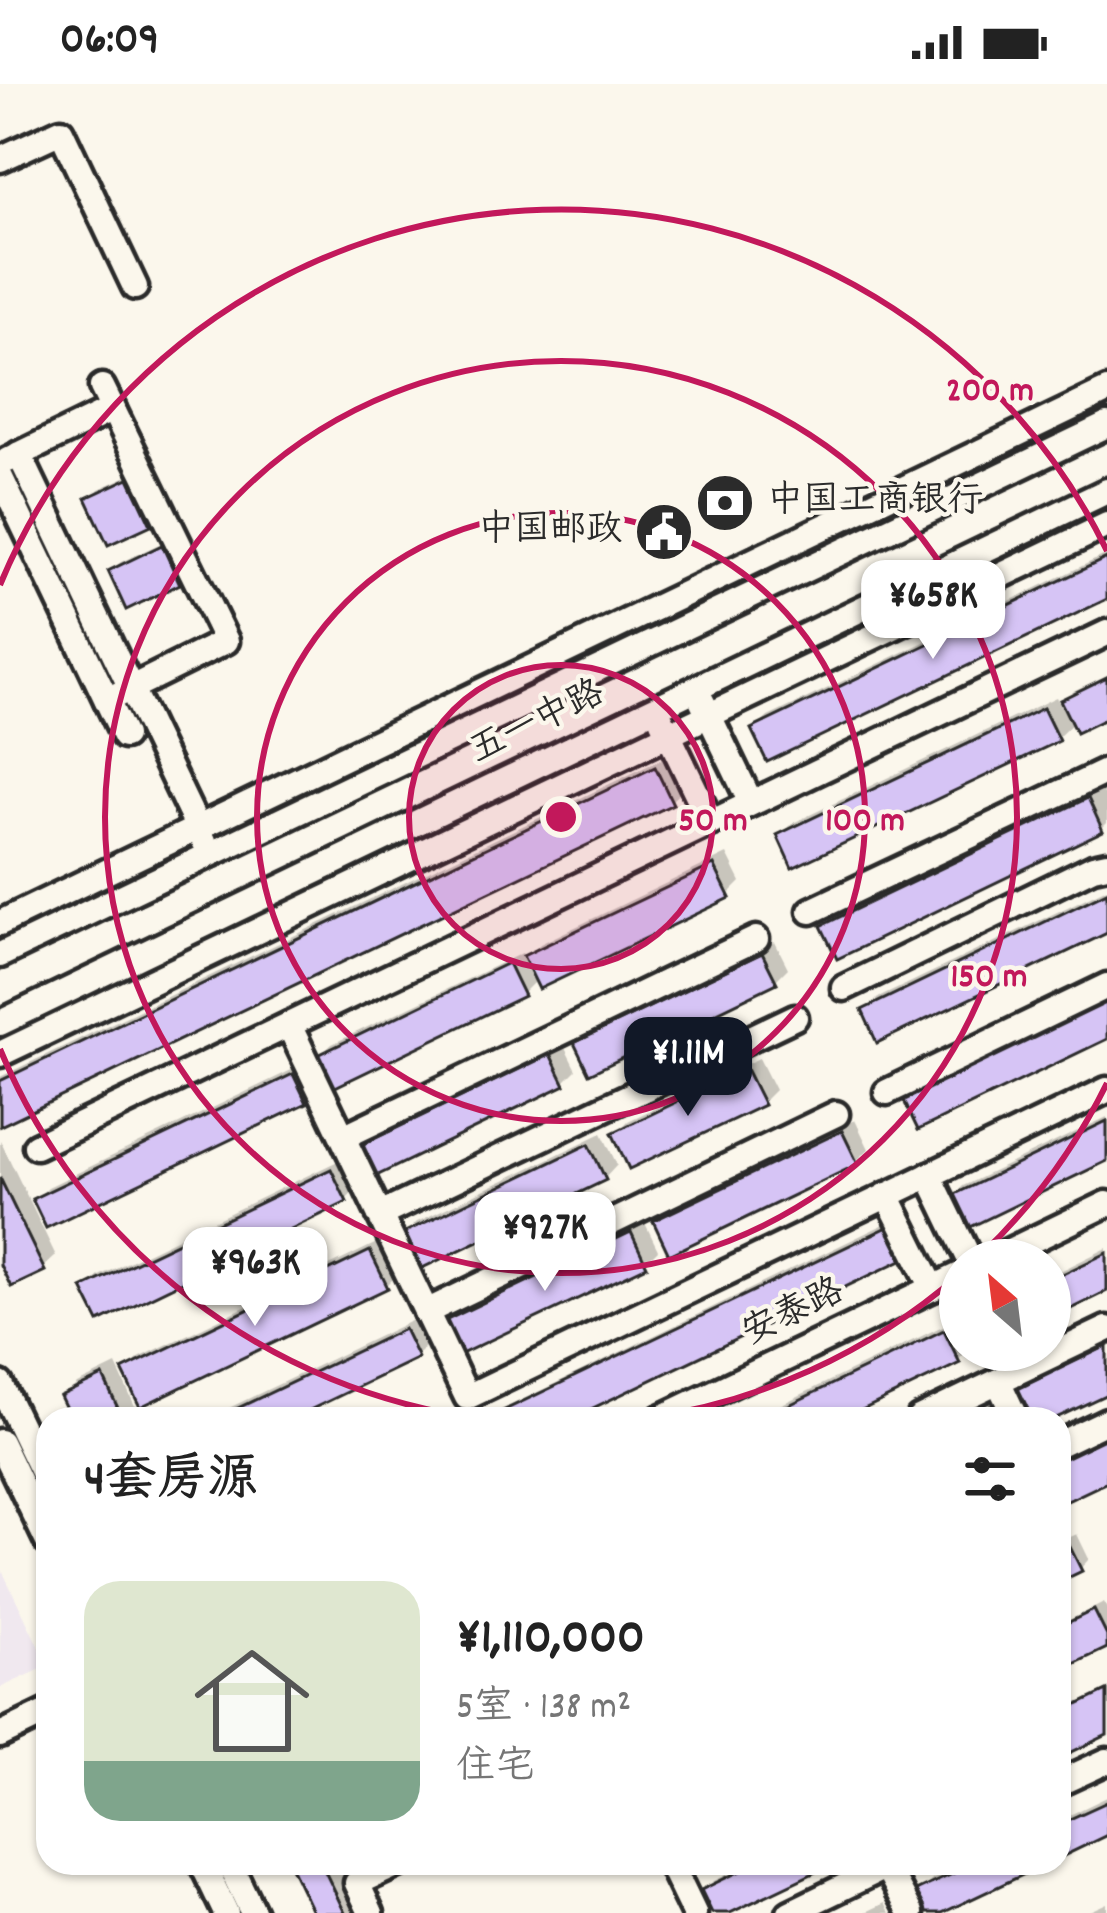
<!DOCTYPE html>
<html lang="zh">
<head>
<meta charset="utf-8">
<style>
	:root { --surface:#fff; --page:#f6f6f6; --text:#222; --muted:#767676; --line:#e0e0e0; --accent:#111827 }
	body { margin:0; font-family:Dekko,"LXGW WenKai TC",sans-serif; background:var(--page); color:var(--text); height:100vh; display:flex; flex-direction:column; font-size:45px; white-space:nowrap }
	* { box-sizing:border-box; margin:0 }
	p { font-size:39px; color:var(--muted) }
	.icon { flex:none; width:66px; height:66px; fill:none; stroke:currentColor; stroke-width:2; stroke-linecap:round; stroke-linejoin:round }
	.map { position:relative; flex:1; overflow:hidden }
	.side { position:absolute; left:36px; top:1323px; width:1035px; height:468px; display:flex; flex-direction:column; background:var(--surface); border-radius:36px; box-shadow:0 3px 9px #0004 }
	.side>* { flex:none }
	.needle { width:78px; rotate:332deg }
	.tools { position:absolute; left:939px; top:1155px; display:grid; gap:24px }
	.tools a { display:grid; place-items:center; width:132px; height:132px; border-radius:50%; background:var(--surface); box-shadow:0 3px 9px #0004; font-size:60px }
	.price { position:absolute; translate:-50% -102px; padding:0 27px; border-radius:24px; background:#fff; color:#222; font-size:39px; line-height:78px; filter:drop-shadow(0 3px 6px #0008) }
	.price::after { content:''; position:absolute; left:50%; top:72px; width:36px; height:27px; margin-left:-18px; background:inherit; clip-path:polygon(0 0,100% 0,50% 100%) }
	.price.active { background:var(--accent); color:#fff }
	ul { padding:0; list-style:none }
	li { display:flex; align-items:center; gap:36px; height:300px; padding:0 48px }
	li+li { border-top:3px solid var(--line) }
	li span { display:grid; place-items:center; flex:none; width:336px; height:240px; border-radius:36px; color:#555 }
	li>.icon { margin-inline-start:auto }
	span .icon { width:144px; height:144px; fill:#fffc; stroke-width:1 }
	li b { font-size:51px }
	h2 { display:flex; justify-content:space-between; align-items:center; height:144px; padding:0 48px; font-size:51px }
	.status { display:flex; justify-content:space-between; align-items:center; height:84px; padding:0 60px; background:var(--surface); direction:ltr }
	.status svg { height:33px; fill:currentColor }
	.map>svg:first-child { display:block }
</style>
</head>
<body>
<div class="status"><b>06:09</b><svg viewBox="0 0 49 12"><path d="M0 12V9h3v3zM5 12V6h3v6zM10 12V3h3v9zM15 12V0h3v12zM26 1h20v11H26zM47 4h2v5h-2z"/></svg></div>
<div class="map">
<svg width="1107" height="1829" viewBox="0 0 1107 1829">
	<rect width="100%" height="100%" fill="#fbf7ec"/>
	<filter id="ink" filterUnits="userSpaceOnUse"><feTurbulence type="fractalNoise" baseFrequency=".00833" numOctaves="2"/><feDisplacementMap in="SourceGraphic" scale="24" xChannelSelector="R" yChannelSelector="G"/><feConvolveMatrix kernelMatrix="1 2 1 2 8 2 1 2 1" color-interpolation-filters="sRGB"/></filter>
	<g filter="url(#ink)">
		<polygon fill="#f0e8ef" points="0,1482 48,1582 0,1604"/>
		<g fill="#0003">
			<polygon points="139,387 159,430 150,439 90,415 99,405"/>
			<polygon points="172,454 188,489 178,498 111,487 121,478"/>
			<polygon points="1107,470 1107,511 755,645 768,633"/>
			<polygon points="1107,591 1107,630 1074,638 1057,654 780,752 793,739 1056,613 1060,620 1073,607"/>
			<polygon points="668,672 684,705 671,717 0,1039 0,993"/>
			<polygon points="1101,703 1104,710 1107,708 1107,739 1102,744 825,842 837,830"/>
			<polygon points="727,770 741,798 728,811 537,895 522,910 319,972 332,960 522,869 525,875 540,860"/>
			<polygon points="1107,804 1107,845 865,927 878,914"/>
			<polygon points="775,858 788,884 775,897 578,959 591,947"/>
			<polygon points="563,960 576,986 563,999 361,1064 374,1051"/>
			<polygon points="759,974 775,1006 762,1019 616,1050 628,1037"/>
			<polygon points="306,979 318,1004 305,1017 36,1115 48,1103"/>
			<polygon points="1107,1033 1107,1074 950,1115 963,1102"/>
			<polygon points="855,1036 869,1065 856,1078 657,1138 669,1125"/>
			<polygon points="602,1049 617,1081 605,1094 404,1151 417,1138"/>
			<polygon points="0,1056 56,1172 43,1184 0,1174"/>
			<polygon points="344,1074 358,1103 346,1116 86,1204 99,1192"/>
			<polygon points="905,1130 919,1158 563,1335 482,1335"/>
			<polygon points="644,1137 658,1166 645,1179 447,1238 460,1225"/>
			<polygon points="383,1156 399,1189 386,1202 126,1287 139,1274"/>
			<polygon points="1107,1164 1107,1204 1050,1231 1050,1192"/>
			<polygon points="417,1234 429,1259 416,1272 284,1335 206,1335"/>
			<polygon points="957,1235 960,1266 978,1266 969,1270 968,1267 958,1276 837,1335 751,1335"/>
			<polygon points="1107,1258 1107,1306 1048,1335 1033,1335 1019,1306 1032,1294"/>
			<polygon points="116,1281 141,1335 74,1335 64,1313 77,1300"/>
			<polygon points="1012,1308 1026,1335 956,1335"/>
			<polygon points="466,1326 471,1335 447,1335"/>
			<polygon points="1077,1450 1089,1475 1080,1485 1059,1495 1059,1458"/>
			<polygon points="1104,1519 1107,1525 1107,1561 1059,1584 1059,1541"/>
			<polygon points="1107,1605 1107,1648 1059,1671 1059,1628"/>
			<polygon points="1107,1713 1107,1748 1059,1771 1059,1736"/>
			<polygon points="293,1779 340,1779 363,1829 317,1829"/>
			<polygon points="752,1779 825,1779 723,1829 716,1829 705,1806 714,1797"/>
			<polygon points="967,1779 1041,1779 930,1829 920,1808 933,1795"/>
			<polygon points="885,1819 890,1829 864,1829"/>
			<polygon points="1107,1819 1107,1829 1085,1829"/>
		</g>
		<g fill="#d6c4f5" stroke="#2b2b2b" stroke-width="3">
			<polygon points="129,394 151,441 108,461 86,414"/>
			<polygon points="162,461 180,500 126,526 108,487"/>
			<polygon points="1107,474 1107,515 767,678 751,645"/>
			<polygon points="1107,593 1107,634 1076,649 1060,616"/>
			<polygon points="1043,624 1059,657 792,784 777,751"/>
			<polygon points="655,683 673,720 0,1042 0,997"/>
			<polygon points="1088,714 1103,747 837,875 821,842"/>
			<polygon points="714,781 730,814 539,905 523,872"/>
			<polygon points="1107,808 1107,849 877,959 862,926"/>
			<polygon points="762,869 777,899 589,990 574,959"/>
			<polygon points="508,879 524,912 331,1005 316,972"/>
			<polygon points="1107,915 1107,955 918,1046 902,1013"/>
			<polygon points="550,970 565,1001 372,1094 357,1063"/>
			<polygon points="746,985 764,1021 629,1085 612,1049"/>
			<polygon points="293,990 307,1019 46,1144 32,1115"/>
			<polygon points="1107,1037 1107,1077 962,1147 947,1114"/>
			<polygon points="842,1047 858,1080 669,1171 653,1137"/>
			<polygon points="589,1060 606,1096 418,1186 401,1150"/>
			<polygon points="331,1085 347,1118 99,1238 82,1204"/>
			<polygon points="0,1094 45,1187 11,1203 0,1181"/>
			<polygon points="892,1141 908,1173 570,1335 486,1335"/>
			<polygon points="631,1148 647,1182 459,1271 443,1238"/>
			<polygon points="370,1167 388,1204 140,1323 122,1286"/>
			<polygon points="1107,1169 1107,1207 1050,1235 1050,1196"/>
			<polygon points="404,1245 418,1274 291,1335 215,1335"/>
			<polygon points="944,1246 960,1279 843,1335 760,1335"/>
			<polygon points="1107,1262 1107,1310 1054,1335 1030,1335 1016,1306"/>
			<polygon points="103,1292 123,1335 71,1335 60,1312"/>
			<polygon points="999,1318 1007,1335 965,1335"/>
			<polygon points="1107,1350 1107,1398 1063,1419 1059,1410 1059,1373"/>
			<polygon points="1067,1457 1082,1487 1059,1498 1059,1461"/>
			<polygon points="1094,1526 1107,1552 1107,1564 1059,1587 1059,1543"/>
			<polygon points="1107,1607 1107,1651 1059,1674 1059,1630"/>
			<polygon points="1107,1718 1107,1751 1059,1774 1059,1740"/>
			<polygon points="289,1779 321,1779 345,1829 313,1829"/>
			<polygon points="757,1779 822,1779 824,1784 730,1829 712,1829 701,1806"/>
			<polygon points="976,1779 1048,1779 942,1829 926,1829 916,1807"/>
		</g>
		<g fill="none" stroke-linecap="round" stroke-linejoin="round">
			<defs>
				<g id="minor">
					<polyline points="0,75 61,47 135,203"/>
					<polyline points="102,303 226,557 107,616"/>
					<polyline points="19,370 204,757"/>
					<polyline points="8,376 113,325"/>
					<polyline points="0,392 124,652"/>
					<polyline points="702,617 751,719"/>
					<polyline points="662,637 711,739"/>
					<polyline points="811,827 1107,687"/>
					<polyline points="0,839 1107,307"/>
					<polyline points="0,871 1107,341"/>
					<polyline points="844,904 1093,783 1107,780"/>
					<polyline points="0,939 1107,407"/>
					<polyline points="289,941 467,1313 1107,1006"/>
					<polyline points="0,970 1107,441"/>
					<polyline points="887,1008 1107,902"/>
					<polyline points="343,1053 756,855"/>
					<polyline points="36,1062 1107,549"/>
					<polyline points="929,1091 970,1176"/>
					<polyline points="887,1111 933,1204"/>
					<polyline points="380,1131 795,933"/>
					<polyline points="991,1176 1107,1120"/>
					<polyline points="426,1228 836,1030"/>
					<polyline points="998,1297 1016,1335"/>
					<polyline points="0,1300 48,1400"/>
					<polyline points="659,1335 960,1191"/>
					<polyline points="919,1335 1107,1245"/>
					<polyline points="0,1358 48,1458"/>
					<polyline points="1059,1360 1107,1337"/>
					<polyline points="0,1651 48,1628"/>
					<polyline points="1059,1699 1107,1677"/>
					<polyline points="202,1779 226,1829"/>
					<polyline points="229,1779 253,1829"/>
					<polyline points="670,1779 694,1829"/>
					<polyline points="886,1782 911,1829"/>
					<polyline points="371,1829 357,1799 400,1779"/>
					<polyline points="790,1829 893,1779"/>
				</g>
			</defs>
			<use href="#minor" stroke="#2b2b2b" stroke-width="33"/>
			<use href="#minor" stroke="#fbf7ec" stroke-width="24"/>
		</g>
	</g>
	<circle cx="561" cy="733" r="152" fill="#c2185b" fill-opacity=".12"/>
	<g fill="none" stroke="#c2185b" stroke-width="6">
		<circle cx="561" cy="733" r="152"/>
		<circle cx="561" cy="733" r="304"/>
		<circle cx="561" cy="733" r="456"/>
		<path d="M1107 999A607 607 0 0 1 979 1173M959 1191A607 607 0 0 1 640 1335M482 1335A607 607 0 0 1 0 965M0 501A607 607 0 0 1 1107 467"/>
	</g>
	<defs>
		<symbol id="bank-disc" viewBox="-11 -11 22 22"><circle r="9.5" fill="#2b2b2b" stroke="#fbf7ec"/><path d="M-6-4H6V4H-6ZM0-2.3a2.3 2.3 0 1 0 0 4.6a2.3 2.3 0 1 0 0-4.6Z" fill="#fff"/></symbol>
		<symbol id="civic-disc" viewBox="-11 -11 22 22"><circle r="9.5" fill="#2b2b2b" stroke="#fbf7ec"/><path d="M-.6-6.5H3V-4.5H.6V-3L4-1V1h2V6H-6V1h2V-1L-.6-3ZM-1.2 2.5V6h2.4V2.5Z" fill="#fff"/></symbol>
	</defs>
	<g fill-rule="evenodd">
		<use href="#bank-disc" x="692" y="386" width="66" height="66"/>
		<use href="#civic-disc" x="631" y="415" width="66" height="66"/>
	</g>
	<g text-anchor="middle" dominant-baseline="central" stroke-width="9" stroke-linejoin="round" paint-order="stroke">
		<g font-size="36" fill="#2b2b2b" stroke="#fbf7ec" text-anchor="start">
			<text x="767" y="419">中国工商银行</text>
			<text x="622" y="448" text-anchor="end">中国邮政</text>
		</g>
		<g font-size="36" fill="#2b2b2b" stroke="#fbf7ec">
			<text transform="translate(538 640) rotate(-26)">五一中路</text>
			<text transform="translate(794 1230) rotate(-26)">安泰路</text>
		</g>
	</g>
	<circle cx="561" cy="733" r="18" fill="#c2185b" stroke="#fbf7ec" stroke-width="6"/>
	<g font-size="36" text-anchor="middle" font-weight="bold" fill="#c2185b" stroke="#fbf7ec" stroke-width="9" stroke-linejoin="round" paint-order="stroke">
		<text x="990" y="316">200 m</text>
		<text x="713" y="746">50 m</text>
		<text x="865" y="746">100 m</text>
		<text x="989" y="902">150 m</text>
	</g>
</svg>
<div class="tools">
<a><svg class="needle" viewBox="-14 -14 28 28"><path d="M0-13l5 13h-10z" fill="#e53935"/><path d="M0 13l5-13h-10z" fill="#767676"/></svg></a>
</div>
<b class="price" style="left:933px;top:578px">¥658K</b>
<b class="price active" style="left:688px;top:1035px">¥1.11M</b>
<b class="price" style="left:545px;top:1210px">¥927K</b>
<b class="price" style="left:255px;top:1245px">¥963K</b>
<section class="side">
<h2>4套房源<svg class="icon" aria-label="filters" viewBox="0 0 24 24"><path d="M4 7h16M4 17h16"/><circle cx="9" cy="7" r="2"/><circle cx="15" cy="17" r="2"/></svg></h2>
<ul>
<li><span style="background:linear-gradient(#dfe7d0 75%,#7fa58c 0)"><svg class="icon" aria-label="home" viewBox="0 0 24 24"><path d="M3 11l9-7 9 7M6 9v11h12V9"/></svg></span><div><b>¥1,110,000</b><p>5室 · 138 m²</p><p>住宅</p></div></li>
</ul>
</section>
</div>
</body>
</html>
